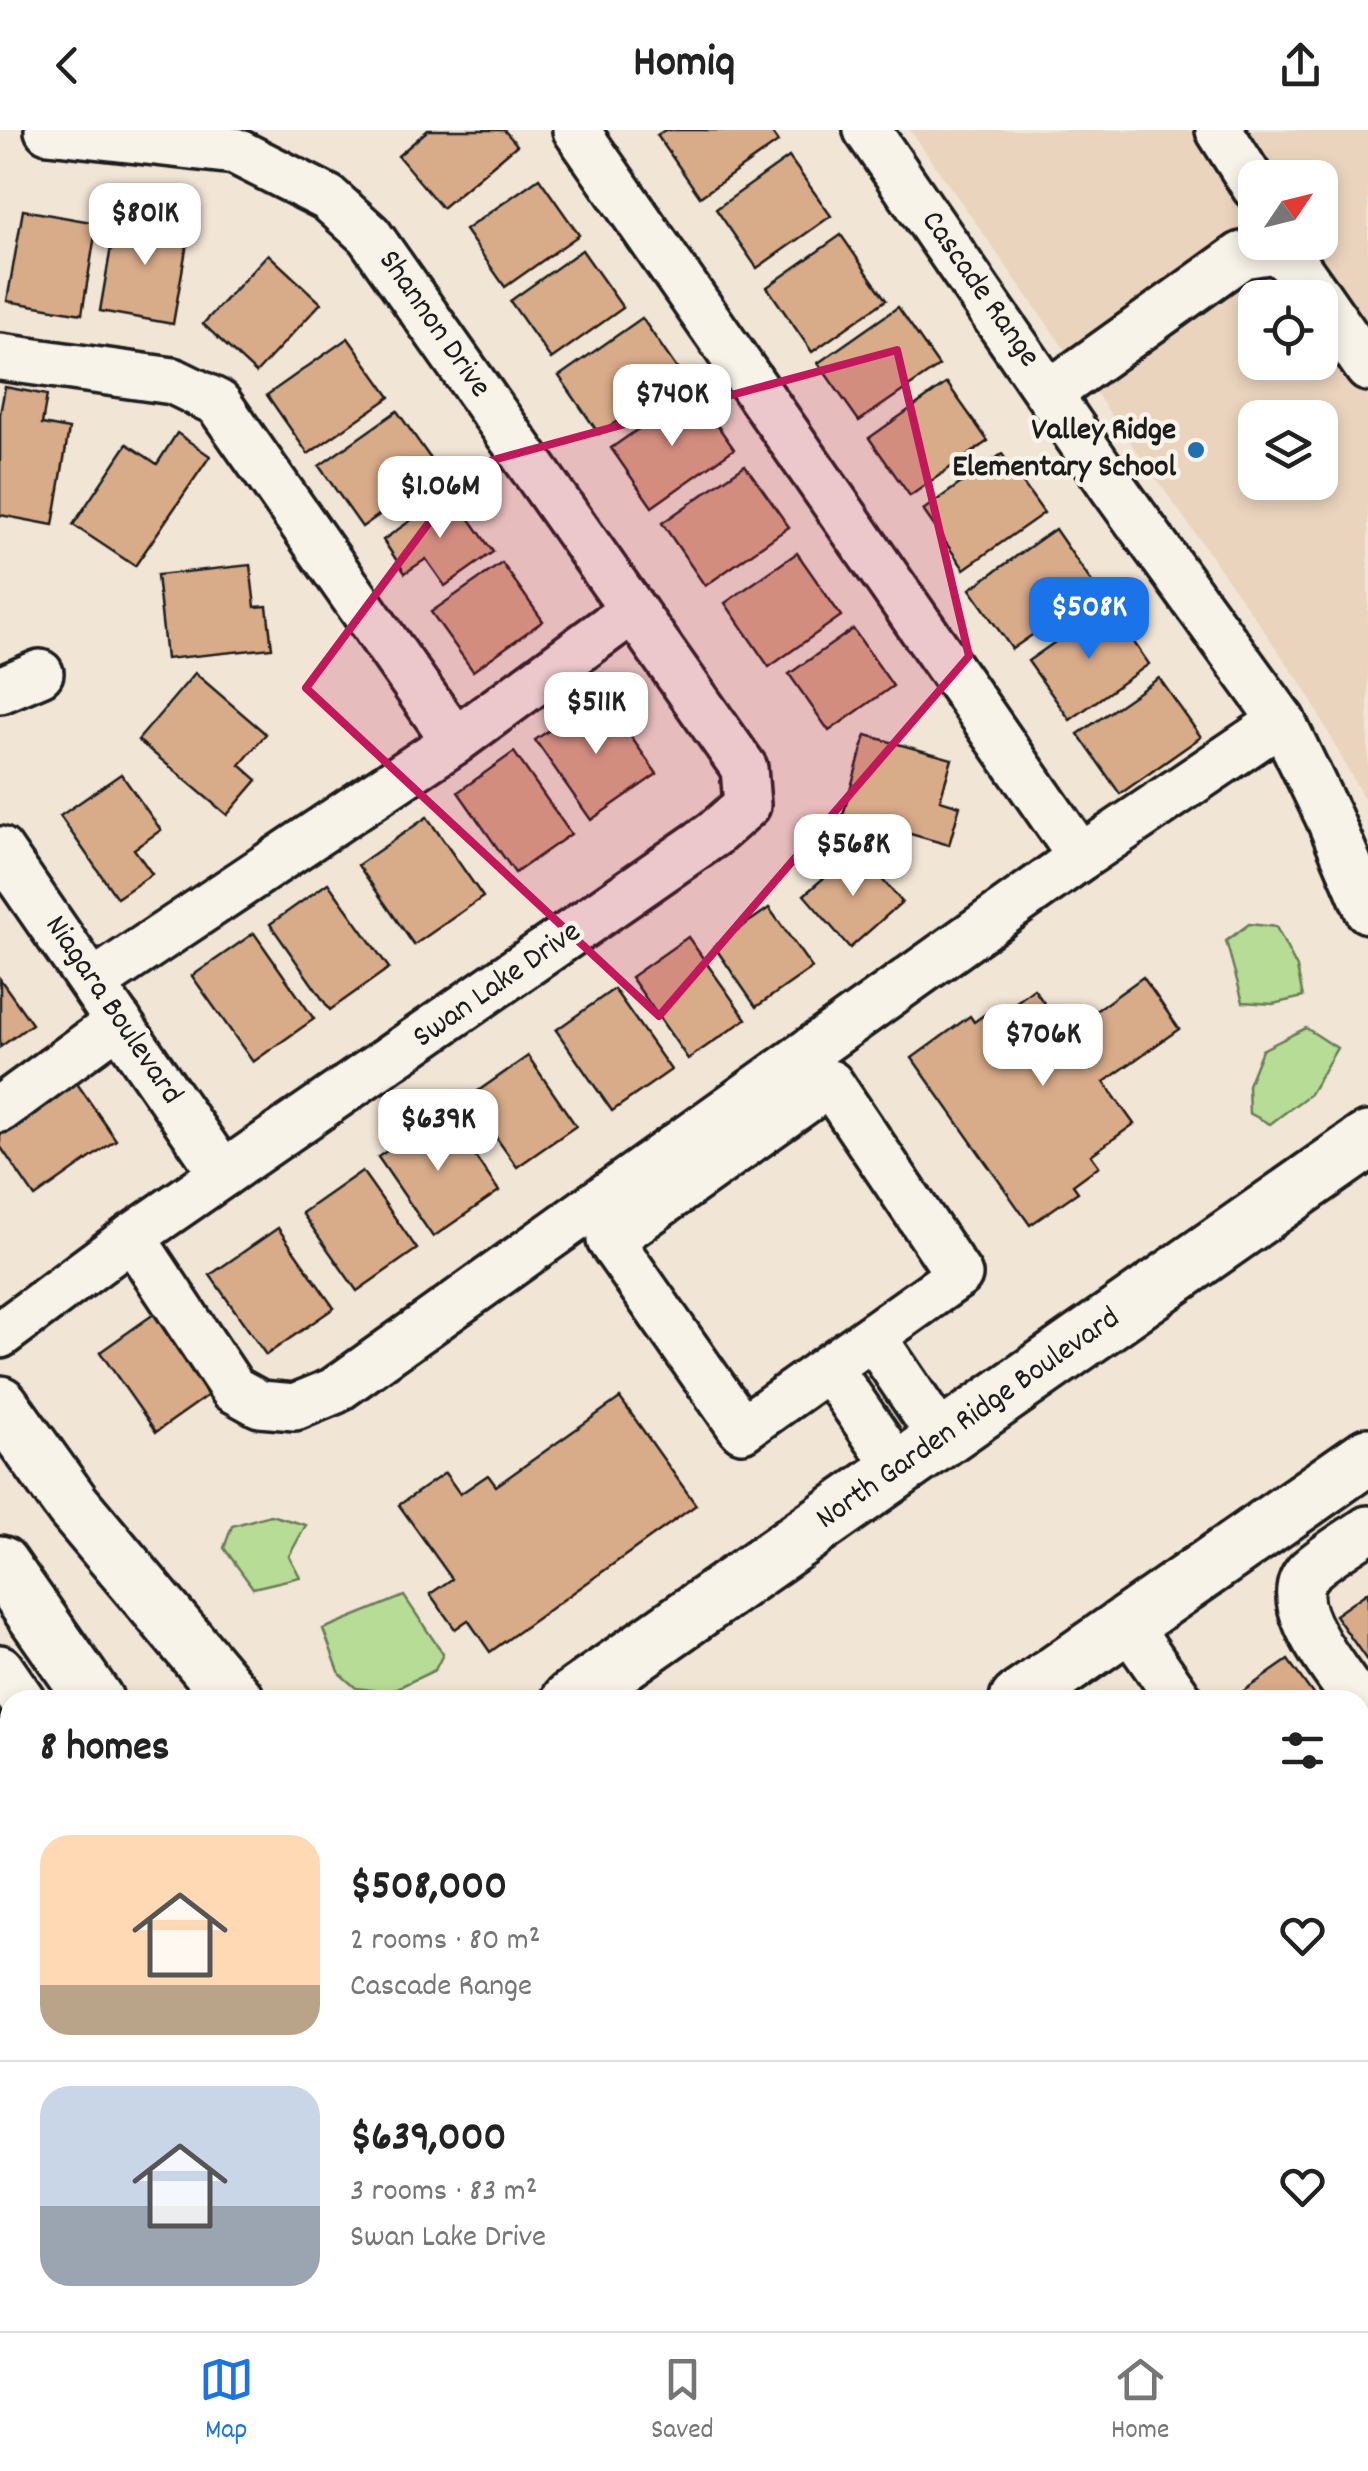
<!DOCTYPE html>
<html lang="en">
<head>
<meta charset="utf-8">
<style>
	:root { --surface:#fff; --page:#f6f6f6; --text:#222; --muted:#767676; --line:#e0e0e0; --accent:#1a73e8 }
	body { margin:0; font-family:Dekko,sans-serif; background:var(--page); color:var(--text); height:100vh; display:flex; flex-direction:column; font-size:38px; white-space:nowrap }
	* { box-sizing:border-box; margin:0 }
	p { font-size:32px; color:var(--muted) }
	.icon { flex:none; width:55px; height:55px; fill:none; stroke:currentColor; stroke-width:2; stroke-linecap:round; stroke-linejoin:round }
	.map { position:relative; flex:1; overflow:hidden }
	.side { position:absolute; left:0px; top:1560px; width:1370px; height:642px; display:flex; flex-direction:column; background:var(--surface); border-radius:30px 30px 0 0; box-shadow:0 5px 15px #0003 }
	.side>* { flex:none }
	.needle { width:65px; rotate:55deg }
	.controls { position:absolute; left:1238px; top:30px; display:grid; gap:20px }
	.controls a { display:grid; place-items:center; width:100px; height:100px; border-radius:20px; background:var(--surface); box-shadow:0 5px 15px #0003; font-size:50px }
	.price { position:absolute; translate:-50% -85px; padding:0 22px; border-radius:20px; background:#fff; color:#222; font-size:32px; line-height:65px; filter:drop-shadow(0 2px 5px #0008) }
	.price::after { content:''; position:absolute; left:50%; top:60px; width:30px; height:22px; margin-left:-15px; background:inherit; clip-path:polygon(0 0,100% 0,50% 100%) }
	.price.on { background:var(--accent); color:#fff }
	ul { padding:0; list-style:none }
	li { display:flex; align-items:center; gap:30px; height:250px; padding:0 40px }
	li+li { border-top:2px solid var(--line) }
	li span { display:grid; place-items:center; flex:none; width:280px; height:200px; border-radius:30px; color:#555 }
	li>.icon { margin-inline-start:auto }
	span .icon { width:120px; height:120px; fill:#fffc; stroke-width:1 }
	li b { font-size:42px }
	h2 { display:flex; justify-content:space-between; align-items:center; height:120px; padding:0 40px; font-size:42px }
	header { display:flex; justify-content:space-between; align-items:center; height:130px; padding:0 40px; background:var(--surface); font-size:45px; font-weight:800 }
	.tabs { display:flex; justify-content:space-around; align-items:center; height:140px; border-top:2px solid var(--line); background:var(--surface); font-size:28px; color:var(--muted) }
	.tabs a { display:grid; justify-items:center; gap:5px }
	.tabs .on { color:var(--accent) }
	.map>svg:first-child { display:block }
</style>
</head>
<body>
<header><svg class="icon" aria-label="back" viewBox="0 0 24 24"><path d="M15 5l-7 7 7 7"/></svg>Homiq<svg class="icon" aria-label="share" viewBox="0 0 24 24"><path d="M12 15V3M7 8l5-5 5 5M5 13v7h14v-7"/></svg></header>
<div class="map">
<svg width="1368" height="2201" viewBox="0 0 1368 2201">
	<rect width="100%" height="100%" fill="#f1e5d5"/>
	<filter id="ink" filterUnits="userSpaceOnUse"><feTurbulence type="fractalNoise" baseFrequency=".01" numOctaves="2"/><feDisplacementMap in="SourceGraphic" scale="20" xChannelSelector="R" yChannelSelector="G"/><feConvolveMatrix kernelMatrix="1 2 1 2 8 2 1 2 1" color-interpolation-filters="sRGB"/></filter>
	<g filter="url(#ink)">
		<path fill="#ead4be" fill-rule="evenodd" d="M 910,0 L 1368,0 L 1368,677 L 1305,559 ZM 1255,48 L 1320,48 L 1320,112 L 1255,112 ZM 1255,168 L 1320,168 L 1320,232 L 1255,232 ZM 1255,288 L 1320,288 L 1320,352 L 1255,352 Z"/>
		<g fill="#b7dc96" stroke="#6a7c59" stroke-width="2.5">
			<polygon points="1249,794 1276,797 1297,838 1303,867 1273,874 1243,872 1226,811"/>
			<polygon points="1306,898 1337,918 1310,964 1270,994 1249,983 1248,955 1262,920"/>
			<polygon points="270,1385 306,1395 289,1426 300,1447 253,1458 224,1418 232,1396"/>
			<polygon points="404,1466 443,1524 435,1540 389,1562 356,1558 340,1544 323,1499"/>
			<polygon points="10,1986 10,2192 56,2193 44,2201 0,2201 0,1993"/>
		</g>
		<g fill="#d8ab89" stroke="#1c1c1c" stroke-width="2.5">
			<polygon points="428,0 504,0 517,15 442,78 398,26"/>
			<polygon points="665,0 770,0 778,12 700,67 657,5"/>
			<polygon points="789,27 831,86 757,138 716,79"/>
			<polygon points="539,48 579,105 505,157 465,100"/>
			<polygon points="23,80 97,93 82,184 7,171"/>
			<polygon points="117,82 190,96 173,194 100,181"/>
			<polygon points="841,105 886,170 812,222 767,157"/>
			<polygon points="582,120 623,178 551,229 510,171"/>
			<polygon points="268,124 321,173 256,243 203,194"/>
			<polygon points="898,177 939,236 859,291 818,233"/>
			<polygon points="642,188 682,246 599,304 559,246"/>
			<polygon points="348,208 390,267 308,324 267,265"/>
			<polygon points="947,253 988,311 910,366 869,308"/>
			<polygon points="5,257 47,265 42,294 69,299 53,395 0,385 0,284"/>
			<polygon points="693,261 734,319 652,377 611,318"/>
			<polygon points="397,281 440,342 362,397 319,336"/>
			<polygon points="177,303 210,326 135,436 73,395 127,314 157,334"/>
			<polygon points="1002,324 1044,383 964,439 923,380"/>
			<polygon points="745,335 789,397 705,456 662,393"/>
			<polygon points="451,362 493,422 445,456 426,429 405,443 383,410"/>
			<polygon points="1055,399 1097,460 1012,519 970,459"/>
			<polygon points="797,423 841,486 769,537 725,473"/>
			<polygon points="502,433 543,491 473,541 431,482"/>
			<polygon points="250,435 255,477 267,476 272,518 166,529 157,445"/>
			<polygon points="1108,475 1149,534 1070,590 1028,531"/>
			<polygon points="853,499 893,556 829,601 789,544"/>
			<polygon points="195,543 266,604 240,635 257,650 227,685 138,610"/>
			<polygon points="1159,548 1201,607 1120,664 1078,604"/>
			<polygon points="601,564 657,644 591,690 535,610"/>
			<polygon points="866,605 952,629 940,670 960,676 949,715 843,685"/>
			<polygon points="514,622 571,704 515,743 458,662"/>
			<polygon points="121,644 161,700 134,719 152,744 117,768 60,686"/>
			<polygon points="427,687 483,767 414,815 358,735"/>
			<polygon points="856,720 902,772 850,818 804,765"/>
			<polygon points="328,753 389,838 330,880 270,794"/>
			<polygon points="769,778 812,838 756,877 714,816"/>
			<polygon points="254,803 314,889 253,932 192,846"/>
			<polygon points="688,807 746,889 688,929 631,847"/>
			<polygon points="1143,847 1179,899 1104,952 1134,994 1091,1025 1099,1036 1073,1055 1078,1062 1030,1095 912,928 970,886 974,892 988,882 993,889 1034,859 1065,903"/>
			<polygon points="0,849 32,894 0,917"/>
			<polygon points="614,859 671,940 612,981 556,900"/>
			<polygon points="528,926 576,996 517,1037 468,968"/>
			<polygon points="76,952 116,1010 35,1067 0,1016 0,1005"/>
			<polygon points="444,981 499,1061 433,1107 378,1027"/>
			<polygon points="362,1041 417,1119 357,1161 302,1083"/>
			<polygon points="278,1098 334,1178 266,1225 210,1145"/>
			<polygon points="161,1179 217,1259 156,1302 100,1222"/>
			<polygon points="620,1268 696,1375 490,1522 468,1490 455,1499 430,1464 452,1449 399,1375 445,1343 460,1364 488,1345 496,1356"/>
			<polygon points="1368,1462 1368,1532 1335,1485"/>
			<polygon points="1288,1530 1317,1570 1248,1570 1242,1562"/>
			<polygon points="0,1579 10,1592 0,1603"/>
			<polygon points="10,1792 10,1849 0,1835 0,1799"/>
			<polygon points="1366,1962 1368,2028 1360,2033 1360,1966"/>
			<polygon points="1368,2050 1368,2113 1360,2119 1360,2056"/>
			<polygon points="1368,2130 1368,2179 1360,2168 1360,2136"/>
		</g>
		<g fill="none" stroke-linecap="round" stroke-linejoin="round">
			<defs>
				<g id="minor">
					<polyline points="576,0 1081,727"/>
					<polyline points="867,0 1112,356 1282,591 1329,688 1368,780"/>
					<polyline points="1219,0 1255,57"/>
					<polyline points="1320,169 1368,238"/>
					<polyline points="0,227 173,251 218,273 455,611"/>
					<polyline points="1051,262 1242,125 1275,120 1297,137 1319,168"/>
					<polyline points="0,560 40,543"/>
					<polyline points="0,720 223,1044"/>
					<polyline points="93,853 455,611 633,480"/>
					<polygon points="830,953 959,1145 742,1299 610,1110"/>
					<polyline points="0,979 119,892"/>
					<polyline points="132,1107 233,1259 260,1274 295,1277 334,1261 1081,727 1282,591"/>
					<polyline points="0,1205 132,1107 714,704 747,675 744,638 369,105 328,68 235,21 48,0"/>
					<polyline points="873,1207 942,1309"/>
					<polyline points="829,1238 899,1340"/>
					<polyline points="1127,1494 1180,1570"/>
					<polyline points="0,1538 22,1570"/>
					<path d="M 1356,1570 C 1337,1541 1276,1472 1310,1440 C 1327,1425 1349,1412 1368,1399"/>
					<polyline points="1360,1687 1368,1681"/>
					<polyline points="0,1777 10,1770"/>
					<polyline points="1360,1835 1368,1847"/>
					<polyline points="1310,2192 1315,2201"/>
				</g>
				<g id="major">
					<polyline points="0,1274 73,1376 236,1570"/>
					<polyline points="0,1434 95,1570"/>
					<polyline points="570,1570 1368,1010"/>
					<polyline points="1018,1570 1368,1326"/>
					<polyline points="0,1971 10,1964"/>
					<polyline points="525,2192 530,2201"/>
					<polyline points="654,2192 660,2201"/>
					<polyline points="116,2201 128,2192"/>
				</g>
			</defs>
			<use href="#minor" stroke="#1c1c1c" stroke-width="52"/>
			<use href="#major" stroke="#1c1c1c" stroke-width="62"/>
			<use href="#minor" stroke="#f7f3e8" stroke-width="45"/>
			<use href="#major" stroke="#f7f3e8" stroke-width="55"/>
		</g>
	</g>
	<path fill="#c2185b" fill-opacity="0.2" stroke="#c2185b" stroke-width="8" stroke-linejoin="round" d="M 897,220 L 969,526 L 659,886 L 306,558 L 471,336 Z"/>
	<circle fill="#1f6fb2" stroke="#f7f3e8" stroke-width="4" cx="1196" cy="320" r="10"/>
	<g text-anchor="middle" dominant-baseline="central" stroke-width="9" stroke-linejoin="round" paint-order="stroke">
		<g font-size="32" fill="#1c1c1c" stroke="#f7f3e8">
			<text transform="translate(979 160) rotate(55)">Cascade Range</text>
			<text transform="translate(433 195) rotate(55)">Shannon Drive</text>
			<text transform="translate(498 856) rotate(-35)">Swan Lake Drive</text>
			<text transform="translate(112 881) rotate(56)">Niagara Boulevard</text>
			<text transform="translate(969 1290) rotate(-35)">North Garden Ridge Boulevard</text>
		</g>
		<g font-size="32" font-weight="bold" fill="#1c1c1c" stroke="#f7f3e8" text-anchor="end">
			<text x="1176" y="302">Valley Ridge<tspan x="1176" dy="37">Elementary School</tspan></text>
		</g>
	</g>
</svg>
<div class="controls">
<a><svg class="needle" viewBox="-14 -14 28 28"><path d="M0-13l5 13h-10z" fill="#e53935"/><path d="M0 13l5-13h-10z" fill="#767676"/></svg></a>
<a><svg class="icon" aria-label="locate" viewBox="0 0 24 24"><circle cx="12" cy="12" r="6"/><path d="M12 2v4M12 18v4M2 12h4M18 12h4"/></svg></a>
<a><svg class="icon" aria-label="layers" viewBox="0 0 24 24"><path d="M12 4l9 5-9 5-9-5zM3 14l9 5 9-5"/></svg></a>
</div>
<b class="price" style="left:145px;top:138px">$801K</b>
<b class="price" style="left:672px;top:319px">$740K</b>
<b class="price" style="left:440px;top:411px">$1.06M</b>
<b class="price on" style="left:1089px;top:532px">$508K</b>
<b class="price" style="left:596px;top:627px">$511K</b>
<b class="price" style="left:853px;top:769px">$568K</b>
<b class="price" style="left:1043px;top:959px">$706K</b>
<b class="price" style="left:438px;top:1044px">$639K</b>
<section class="side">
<h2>8 homes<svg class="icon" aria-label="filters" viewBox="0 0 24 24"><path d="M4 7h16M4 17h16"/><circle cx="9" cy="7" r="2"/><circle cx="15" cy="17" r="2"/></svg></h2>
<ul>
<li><span style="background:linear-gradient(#ffd9b3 75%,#b9a48a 0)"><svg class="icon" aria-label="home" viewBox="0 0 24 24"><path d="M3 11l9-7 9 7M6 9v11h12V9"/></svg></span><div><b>$508,000</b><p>2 rooms · 80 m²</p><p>Cascade Range</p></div><svg class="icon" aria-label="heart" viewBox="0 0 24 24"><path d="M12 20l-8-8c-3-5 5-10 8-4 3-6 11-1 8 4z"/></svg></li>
<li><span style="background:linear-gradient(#c9d6e8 60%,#9aa5b1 0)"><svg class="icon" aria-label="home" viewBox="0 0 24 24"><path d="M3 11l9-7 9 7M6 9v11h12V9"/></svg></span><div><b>$639,000</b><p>3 rooms · 83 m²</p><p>Swan Lake Drive</p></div><svg class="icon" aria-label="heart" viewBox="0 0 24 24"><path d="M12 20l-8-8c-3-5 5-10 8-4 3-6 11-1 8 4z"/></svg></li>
</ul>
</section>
</div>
<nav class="tabs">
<a class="on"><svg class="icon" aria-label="map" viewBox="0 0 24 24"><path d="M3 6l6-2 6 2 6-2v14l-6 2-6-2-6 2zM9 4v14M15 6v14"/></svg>Map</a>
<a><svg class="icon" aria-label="saved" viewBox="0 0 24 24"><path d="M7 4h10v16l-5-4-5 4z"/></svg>Saved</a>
<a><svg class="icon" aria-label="home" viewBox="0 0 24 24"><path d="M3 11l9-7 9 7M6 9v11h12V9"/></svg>Home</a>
</nav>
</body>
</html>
